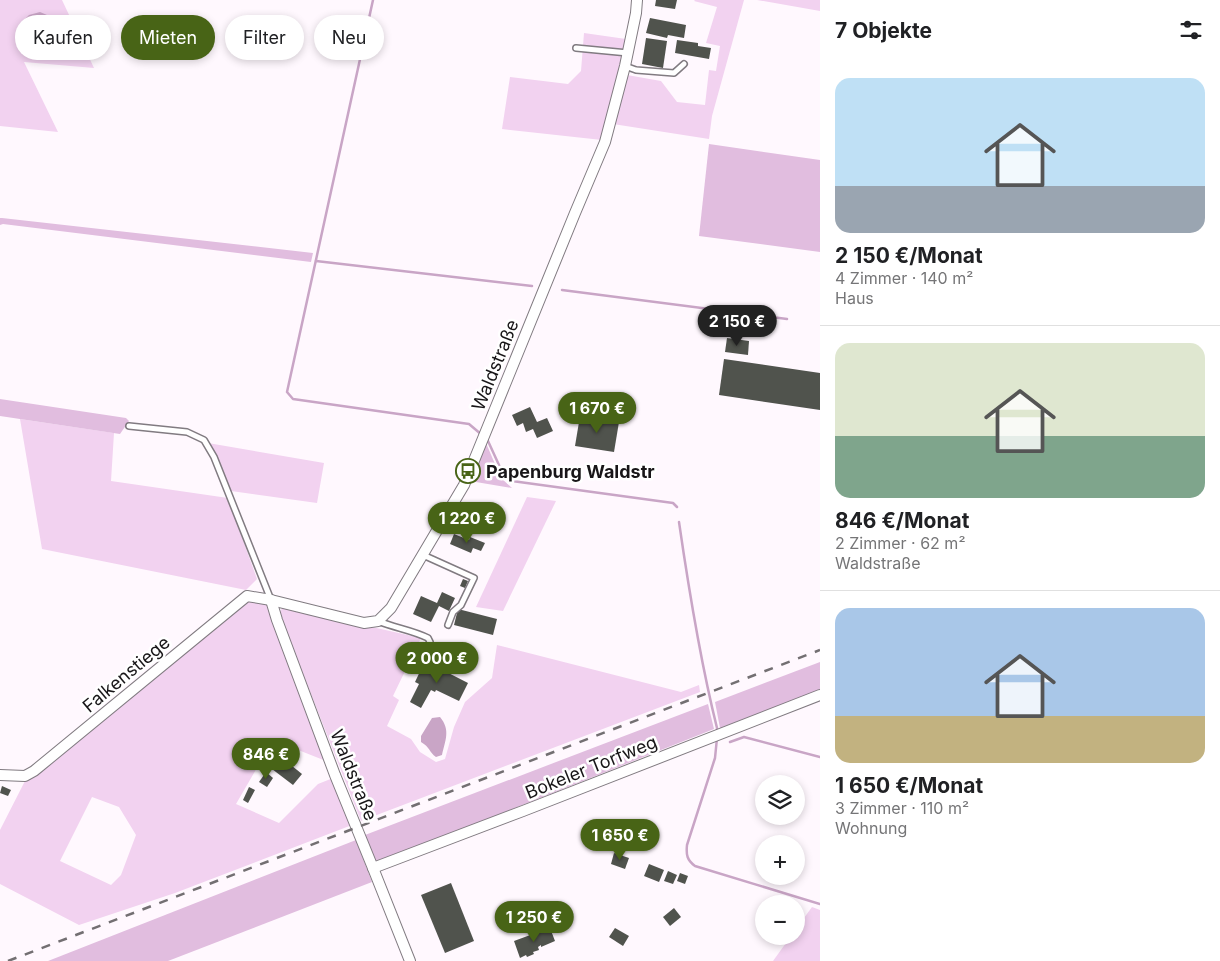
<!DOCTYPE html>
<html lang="de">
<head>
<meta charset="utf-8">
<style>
	:root { --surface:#fff; --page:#f6f6f6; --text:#202124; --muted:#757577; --line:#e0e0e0; --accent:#486416 }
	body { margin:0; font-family:Inter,sans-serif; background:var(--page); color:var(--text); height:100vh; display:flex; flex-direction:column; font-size:19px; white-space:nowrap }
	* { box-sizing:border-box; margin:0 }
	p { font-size:16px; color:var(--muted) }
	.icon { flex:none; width:28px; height:28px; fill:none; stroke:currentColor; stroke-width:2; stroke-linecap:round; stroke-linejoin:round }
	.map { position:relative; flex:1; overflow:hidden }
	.details { display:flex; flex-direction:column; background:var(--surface); width:400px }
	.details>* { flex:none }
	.top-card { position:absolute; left:15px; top:15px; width:475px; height:45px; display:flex; gap:10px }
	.controls { position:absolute; left:755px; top:775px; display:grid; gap:10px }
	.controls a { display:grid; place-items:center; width:50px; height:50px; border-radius:50%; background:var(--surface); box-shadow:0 2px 8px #0003; font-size:25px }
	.price { position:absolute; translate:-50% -42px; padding:0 11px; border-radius:18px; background:var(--accent); color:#fff; font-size:16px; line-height:32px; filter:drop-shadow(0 1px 2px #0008) }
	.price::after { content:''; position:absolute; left:50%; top:30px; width:15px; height:11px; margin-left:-8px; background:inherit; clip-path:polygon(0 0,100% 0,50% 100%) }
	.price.current { background:#222; color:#fff }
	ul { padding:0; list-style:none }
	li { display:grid; align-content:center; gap:10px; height:265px; padding:0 15px }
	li+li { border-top:1px solid var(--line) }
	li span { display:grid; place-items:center; height:155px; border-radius:15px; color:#555 }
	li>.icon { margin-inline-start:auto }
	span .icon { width:90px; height:90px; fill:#fffc; stroke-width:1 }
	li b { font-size:21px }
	h2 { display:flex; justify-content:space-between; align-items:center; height:60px; padding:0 15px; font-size:21px }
	.pill { padding:0 18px; border-radius:22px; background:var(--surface); box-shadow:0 2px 8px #0003; font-size:18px; line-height:45px }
	.pill.current { background:var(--accent); color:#fff }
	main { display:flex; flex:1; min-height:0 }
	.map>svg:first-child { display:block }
</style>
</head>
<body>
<main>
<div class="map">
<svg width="820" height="961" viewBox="0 0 820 961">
	<rect width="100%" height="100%" fill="#fff8fe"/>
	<g fill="#f2d2f0" fill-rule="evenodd">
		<polygon points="0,0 62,0 94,68 24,62 58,132 0,126"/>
		<polygon points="695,0 744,0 712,116 709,139 613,124 627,75 661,81 677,102 705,105 709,70 716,71 720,46 706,43 717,7 694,1"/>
		<polygon points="757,0 820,0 820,11"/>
		<polygon points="584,33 626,39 602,140 502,129 510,77 568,84 581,71"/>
		<polygon points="20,419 114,433 111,481 228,498 257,579 246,590 42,549"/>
		<polygon points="208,443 324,463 317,503 231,491 217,458"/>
		<polygon points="527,497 556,501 503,611 476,607"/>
		<path d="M 248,599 L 268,604 L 326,761 L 273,740 L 236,804 L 279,823 L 318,784 L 333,778 L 352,825 L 175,893 L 79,925 L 0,884 L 0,830 L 26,779 ZM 92,797 L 119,807 L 136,835 L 121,875 L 111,885 L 60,861 Z"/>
		<polygon points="283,607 421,638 393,696 399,700 387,726 411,739 420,752 436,762 445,759 454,727 465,702 492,678 497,645 681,692 699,685 700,692 361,821 279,613"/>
		<polygon points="812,907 820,910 820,961 773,961 791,936 796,936 796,929"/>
	</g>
	<g fill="#e1bddf">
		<polygon points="709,144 820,160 820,252 699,236"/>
		<polygon points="0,218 2,218 313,253 311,262 3,224 0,225"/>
		<polygon points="0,399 126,418 129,421 120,434 0,416"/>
		<polygon points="486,443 501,478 512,488 470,481"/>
		<polygon points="820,662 820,690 720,728 715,702"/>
		<polygon points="708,704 714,729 376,863 365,835"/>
		<polygon points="356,840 372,882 168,961 48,961"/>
	</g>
	<g fill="#c9a5c6">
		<path d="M 40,12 L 54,18 L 60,24 L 66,38 L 66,47 C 53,59 31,47 24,34 C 22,30 23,26 22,22 L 29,15 Z"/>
		<path d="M 440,717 C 451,730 445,741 442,755 L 436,757 C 429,752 430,747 421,742 L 421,736 L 432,718 Z"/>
	</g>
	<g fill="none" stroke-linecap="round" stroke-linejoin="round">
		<g stroke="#c9a5c6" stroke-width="2.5">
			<polyline points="373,0 287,392 293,399 469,424 482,435"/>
			<polyline points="316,261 532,286"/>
			<polyline points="562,290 787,319"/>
			<polyline points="487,439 488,441 504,476 512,481 673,503 677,507"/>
			<path d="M 679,522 C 689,591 700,660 717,728 L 717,733"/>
			<path d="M 717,738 L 715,758 L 687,845 C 686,855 687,860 695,866 L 820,904"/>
			<polyline points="730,742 744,737 820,757"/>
		</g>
	</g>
	<g fill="#50534d">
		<polygon points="656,0 677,0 675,9 655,6"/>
		<polygon points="650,18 686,25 684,38 668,35 667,38 646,33"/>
		<polygon points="646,38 667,41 663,68 642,64"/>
		<polygon points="677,40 698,43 698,46 711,48 709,59 675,53"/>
		<polygon points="727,338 749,341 748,355 725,352"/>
		<polygon points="724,359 820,373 820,410 719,395"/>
		<polygon points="530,407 537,422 547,418 553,431 537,438 533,429 526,432 523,423 517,426 512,415"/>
		<polygon points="580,416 619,422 614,452 575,446"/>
		<polygon points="477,502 492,509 488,519 473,512"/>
		<polygon points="464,513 473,517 469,526 460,522"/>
		<polygon points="454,534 469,540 470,537 485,543 481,551 473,548 471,553 450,544"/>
		<polygon points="463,579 468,581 465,588 460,586"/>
		<polygon points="442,592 455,598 449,611 439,606 431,622 413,614 421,596 437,603"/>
		<polygon points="458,609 497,619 493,635 454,625"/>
		<polygon points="425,661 468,683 459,701 436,690 435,692 431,690 421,708 410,702 419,684 415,682"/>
		<polygon points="286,749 292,753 286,760 281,756"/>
		<polygon points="281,757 302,774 293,785 272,769"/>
		<polygon points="266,772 273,778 267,787 259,782"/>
		<polygon points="2,786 11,790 8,796 0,793"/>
		<polygon points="249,787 255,790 248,803 243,800"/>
		<polygon points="614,853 629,858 625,869 611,864"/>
		<polygon points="649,864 664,870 659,882 644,876"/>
		<polygon points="668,871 677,875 673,884 664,881"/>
		<polygon points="680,873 688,876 685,884 677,881"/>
		<polygon points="451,883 474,941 445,953 421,895"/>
		<polygon points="674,908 681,917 670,926 663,917"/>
		<polygon points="550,928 555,941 541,947 541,945 538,947 539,950 533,952 534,954 527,957 526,955 520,958 514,941 533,934 533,936 536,935 535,933"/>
		<polygon points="615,928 629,936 623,946 609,937"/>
	</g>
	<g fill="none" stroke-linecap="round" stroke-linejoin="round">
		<defs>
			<g id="lane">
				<polyline points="576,48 628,53"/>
				<polyline points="625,66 636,70 674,73 684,64"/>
				<polyline points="129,426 187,432 204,440 214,457 271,600"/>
				<polyline points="423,555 474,578 461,605 453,612 448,625"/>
				<path d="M 378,621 C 395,628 412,630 428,638 L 430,642 L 430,656"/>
			</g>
			<g id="street">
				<polyline points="271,600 277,620 335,775 373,868 410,961"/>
				<polyline points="0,775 25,776 34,771 247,596 271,600 364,623 378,621 391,608 464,485 575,213 605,142 625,66 636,13 637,0"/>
				<polyline points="373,868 523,811 820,695"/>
			</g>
		</defs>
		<use href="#lane" stroke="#817b81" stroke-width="8"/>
		<use href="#street" stroke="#817b81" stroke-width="12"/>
		<use href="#lane" stroke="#fff" stroke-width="5"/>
		<use href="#street" stroke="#fff" stroke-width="10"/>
		<polyline stroke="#736f72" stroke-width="2.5" stroke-dasharray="9 9" stroke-linecap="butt" points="8,961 820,650"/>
	</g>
	<defs>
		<symbol id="bus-ring" viewBox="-11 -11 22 22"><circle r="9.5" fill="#fff" stroke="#486416" stroke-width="1.5"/><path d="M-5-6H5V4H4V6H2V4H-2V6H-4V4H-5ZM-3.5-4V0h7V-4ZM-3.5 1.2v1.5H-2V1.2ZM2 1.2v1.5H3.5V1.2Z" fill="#486416"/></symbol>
	</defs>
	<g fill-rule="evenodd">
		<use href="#bus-ring" x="454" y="457" width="28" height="28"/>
	</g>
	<g text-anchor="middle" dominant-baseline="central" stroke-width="5" stroke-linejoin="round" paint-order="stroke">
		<g font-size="18" fill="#181618" stroke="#fff">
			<text transform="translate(495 365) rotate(-68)">Waldstraße</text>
			<text transform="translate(126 674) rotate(-40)">Falkenstiege</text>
			<text transform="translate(591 767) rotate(-22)">Bokeler Torfweg</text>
			<text transform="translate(354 775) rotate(68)">Waldstraße</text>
		</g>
		<g font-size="18" font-weight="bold" fill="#181618" stroke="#fff" text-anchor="start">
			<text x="486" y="471">Papenburg Waldstr</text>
		</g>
	</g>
</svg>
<div class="controls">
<a><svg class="icon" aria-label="layers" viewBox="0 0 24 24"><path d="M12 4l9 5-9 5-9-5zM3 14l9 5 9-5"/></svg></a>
<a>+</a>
<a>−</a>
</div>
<b class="price current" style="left:737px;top:347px">2 150 €</b>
<b class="price" style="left:597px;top:434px">1 670 €</b>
<b class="price" style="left:467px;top:544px">1 220 €</b>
<b class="price" style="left:437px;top:684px">2 000 €</b>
<b class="price" style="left:266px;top:780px">846 €</b>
<b class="price" style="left:620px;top:861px">1 650 €</b>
<b class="price" style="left:534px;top:943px">1 250 €</b>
<div class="top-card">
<a class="pill">Kaufen</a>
<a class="pill current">Mieten</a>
<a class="pill">Filter</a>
<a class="pill">Neu</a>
</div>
</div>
<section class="details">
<h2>7 Objekte<svg class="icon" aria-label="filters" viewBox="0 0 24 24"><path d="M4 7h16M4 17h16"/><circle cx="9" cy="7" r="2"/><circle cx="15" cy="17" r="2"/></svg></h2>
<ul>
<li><span style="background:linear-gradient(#bfe0f5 70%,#9aa5b1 0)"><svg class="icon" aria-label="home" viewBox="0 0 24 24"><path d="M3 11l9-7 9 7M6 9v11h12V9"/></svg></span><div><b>2 150 €/Monat</b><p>4 Zimmer · 140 m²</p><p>Haus</p></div></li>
<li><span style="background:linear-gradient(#dfe7d0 60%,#7fa58c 0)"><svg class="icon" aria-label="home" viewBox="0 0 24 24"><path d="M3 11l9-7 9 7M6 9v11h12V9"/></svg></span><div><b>846 €/Monat</b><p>2 Zimmer · 62 m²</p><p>Waldstraße</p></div></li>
<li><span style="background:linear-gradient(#a9c7e8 70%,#c2b280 0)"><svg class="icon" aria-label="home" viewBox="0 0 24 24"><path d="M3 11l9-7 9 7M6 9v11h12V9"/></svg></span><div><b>1 650 €/Monat</b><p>3 Zimmer · 110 m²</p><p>Wohnung</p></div></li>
</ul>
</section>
</main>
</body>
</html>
